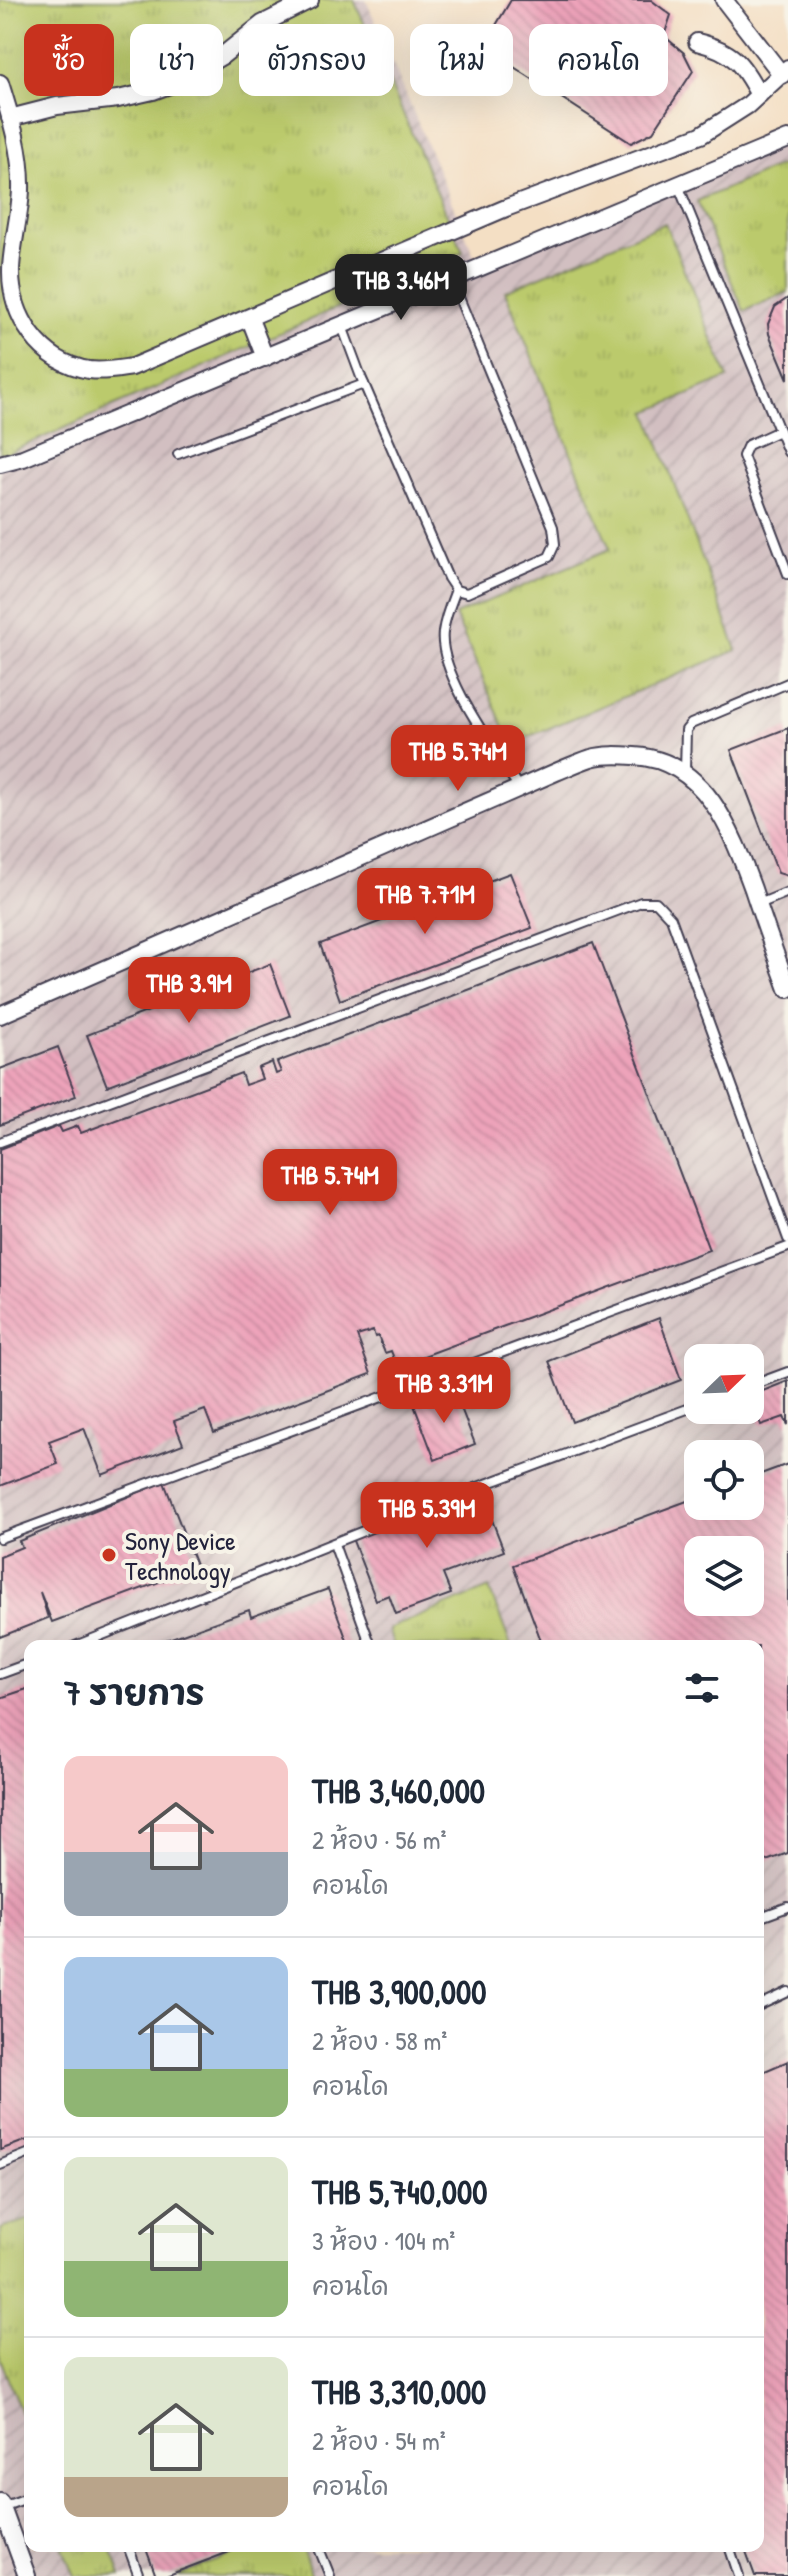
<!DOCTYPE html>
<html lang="th">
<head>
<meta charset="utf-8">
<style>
	:root { --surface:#fff; --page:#f2f2f3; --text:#1f2937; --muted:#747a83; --line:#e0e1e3; --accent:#c8321e }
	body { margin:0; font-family:"Patrick Hand","Playpen Sans Thai",sans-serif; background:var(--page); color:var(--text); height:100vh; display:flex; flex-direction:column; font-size:30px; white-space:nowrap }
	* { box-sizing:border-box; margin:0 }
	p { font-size:26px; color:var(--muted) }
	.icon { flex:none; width:44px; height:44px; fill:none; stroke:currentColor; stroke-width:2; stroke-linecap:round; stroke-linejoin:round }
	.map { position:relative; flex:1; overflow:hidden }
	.details { position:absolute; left:24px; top:1640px; width:740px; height:912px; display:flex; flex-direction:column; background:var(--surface); border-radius:16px; box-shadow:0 8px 32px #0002 }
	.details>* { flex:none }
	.top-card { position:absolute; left:24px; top:24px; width:740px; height:72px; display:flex; gap:16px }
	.needle { width:52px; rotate:67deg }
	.controls { position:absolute; left:684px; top:1344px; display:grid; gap:16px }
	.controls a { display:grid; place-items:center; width:80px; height:80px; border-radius:16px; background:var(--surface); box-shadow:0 8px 32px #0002; font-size:40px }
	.price { position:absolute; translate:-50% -68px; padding:0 18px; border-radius:16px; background:var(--accent); color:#fff; font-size:26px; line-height:52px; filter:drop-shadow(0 2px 4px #0008) }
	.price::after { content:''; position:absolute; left:50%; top:48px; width:24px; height:18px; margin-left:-12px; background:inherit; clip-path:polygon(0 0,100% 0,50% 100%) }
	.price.current { background:#222; color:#fff }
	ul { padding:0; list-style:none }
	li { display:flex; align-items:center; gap:24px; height:200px; padding:0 40px }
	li+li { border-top:2px solid var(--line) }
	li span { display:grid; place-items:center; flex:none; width:224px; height:160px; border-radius:16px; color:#555 }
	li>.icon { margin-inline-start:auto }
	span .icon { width:96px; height:96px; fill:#fffc; stroke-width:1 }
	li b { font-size:34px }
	h2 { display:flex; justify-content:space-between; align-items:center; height:96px; padding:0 40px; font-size:34px }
	.pill { padding:0 28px; border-radius:16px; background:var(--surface); box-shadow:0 8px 32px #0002; font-size:28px; line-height:72px }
	.pill.current { background:var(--accent); color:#fff }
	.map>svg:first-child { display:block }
</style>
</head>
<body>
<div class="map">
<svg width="788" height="2576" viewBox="0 0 788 2576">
	<defs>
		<pattern id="industrial-furrows" width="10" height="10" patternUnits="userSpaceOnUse" patternTransform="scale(2)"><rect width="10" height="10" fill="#d2bfc1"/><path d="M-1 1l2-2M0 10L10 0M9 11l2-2" fill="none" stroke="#b4a4a7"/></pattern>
		<pattern id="grass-tufts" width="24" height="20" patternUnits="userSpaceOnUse" patternTransform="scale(2)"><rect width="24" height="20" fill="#bbca6c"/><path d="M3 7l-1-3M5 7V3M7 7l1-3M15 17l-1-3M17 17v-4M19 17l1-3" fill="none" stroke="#a0ad5e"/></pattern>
		<pattern id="building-back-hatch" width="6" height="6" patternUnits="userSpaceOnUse" patternTransform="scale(2)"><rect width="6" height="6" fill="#eda3ba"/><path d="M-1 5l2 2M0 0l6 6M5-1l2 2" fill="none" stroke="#cb8ca1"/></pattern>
	</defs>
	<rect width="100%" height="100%" fill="#f7f3e8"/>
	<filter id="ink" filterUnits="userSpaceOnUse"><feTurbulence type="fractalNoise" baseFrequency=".0125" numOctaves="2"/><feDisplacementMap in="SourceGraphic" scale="16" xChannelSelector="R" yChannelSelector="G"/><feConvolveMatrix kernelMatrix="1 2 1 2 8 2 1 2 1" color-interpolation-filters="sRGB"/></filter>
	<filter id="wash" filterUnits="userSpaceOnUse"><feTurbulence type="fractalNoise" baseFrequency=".006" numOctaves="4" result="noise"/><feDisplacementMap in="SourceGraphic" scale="32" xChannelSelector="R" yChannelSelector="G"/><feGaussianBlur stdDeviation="1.8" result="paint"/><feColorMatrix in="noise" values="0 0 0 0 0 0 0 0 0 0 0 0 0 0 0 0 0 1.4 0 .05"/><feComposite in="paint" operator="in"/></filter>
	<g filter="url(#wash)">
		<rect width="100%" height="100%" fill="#f4dfc4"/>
		<path fill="url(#industrial-furrows)" fill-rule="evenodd" d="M 0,0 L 366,0 L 476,260 L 788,131 L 788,2576 L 0,2576 ZM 698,1358 L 750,1358 L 750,1410 L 698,1410 ZM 698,1454 L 750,1454 L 750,1506 L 698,1506 ZM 698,1550 L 750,1550 L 750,1602 L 698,1602 ZM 30,1646 L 758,1646 L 758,2546 L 30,2546 Z"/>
		<g fill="url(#grass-tufts)" stroke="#6e7654" stroke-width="2">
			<polygon points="0,0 354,0 463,252 8,453 0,453"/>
			<polygon points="788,162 788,292 744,311 697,201"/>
			<polygon points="665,223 728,378 647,412 737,650 511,744 455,615 610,549 505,291"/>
			<polygon points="489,1588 511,1646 394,1646 388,1629"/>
			<polygon points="30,2219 30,2433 29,2434 0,2358 0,2229"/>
			<polygon points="62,2546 110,2546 121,2576 74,2576"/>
			<polygon points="256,2546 301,2546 312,2576 176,2576"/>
		</g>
		<g id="blocks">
			<g fill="url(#building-back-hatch)" fill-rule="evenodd">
				<polygon points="511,0 651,0 671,15 664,36 684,53 693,71 653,132 631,143 483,47"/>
				<polygon points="788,298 788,379 769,334 768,324 775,307"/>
				<polygon points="788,728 788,876 778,873 731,750"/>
				<polygon points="510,873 532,928 340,1000 320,944"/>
				<polygon points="593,943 709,1250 397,1366 391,1351 385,1353 378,1336 375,1337 373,1331 357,1336 371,1374 214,1433 205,1410 174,1421 183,1444 102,1475 84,1428 49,1441 58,1464 0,1486 0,1149 59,1126 62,1132 78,1126 81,1133 241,1073 245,1085 262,1079 258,1068 272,1062 276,1074 281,1072 277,1062"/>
				<polygon points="270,964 290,1016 107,1086 87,1035"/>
				<polygon points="58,1047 76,1096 0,1125 0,1069"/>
				<polygon points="659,1318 681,1380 572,1422 549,1361"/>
				<polygon points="788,1381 788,1425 784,1417 761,1425 750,1396"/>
				<polygon points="454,1390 475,1444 435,1460 414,1405"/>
				<path d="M 788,1464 L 788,1853 L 758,1864 L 758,1646 L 543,1646 L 513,1565 L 698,1497 L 698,1506 L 750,1506 L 750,1478 ZM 698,1550 L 750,1550 L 750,1602 L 698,1602 Z"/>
				<polygon points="164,1482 197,1568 52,1622 40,1592 48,1618 0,1637 0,1556 22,1547 19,1541"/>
				<polygon points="480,1489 504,1551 443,1574 451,1594 396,1614 389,1595 376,1600 352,1538"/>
				<polygon points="328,1589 349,1646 149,1646 249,1610 251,1617"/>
				<polygon points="30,1688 30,2139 0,2150 0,1698"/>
				<polygon points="788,2061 788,2576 755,2576 744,2546 758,2546 758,2074"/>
				<polygon points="145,2546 245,2546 166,2576 156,2576"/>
			</g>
		</g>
	</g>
	<g filter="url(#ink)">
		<use href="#blocks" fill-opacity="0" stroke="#423e50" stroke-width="2"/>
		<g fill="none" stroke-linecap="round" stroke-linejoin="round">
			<defs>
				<g id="lane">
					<polyline points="678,185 788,452"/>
					<polyline points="342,326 361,377 448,578 456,590 467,593 549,557 555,544 553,527 451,278"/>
					<polyline points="779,431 748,445 743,456 788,574"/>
					<polyline points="178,454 364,384"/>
					<path d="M 456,590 C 451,603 445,617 443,632 C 438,675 496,751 519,788"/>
					<polyline points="685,772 686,730 691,724 788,683"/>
					<polyline points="759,904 788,892"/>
					<polyline points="0,1142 641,902 656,902 671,918 788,1239"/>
					<polyline points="750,1386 788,1372"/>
					<polyline points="0,1538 788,1247"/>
					<polyline points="334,1544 371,1646"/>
					<polyline points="75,1646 416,1510 698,1405"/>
					<polyline points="0,1674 30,1663"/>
					<polyline points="758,1918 788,1907"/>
					<polyline points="758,2006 788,1992"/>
					<polyline points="0,2165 30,2153"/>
					<polyline points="2,2507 30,2497"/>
					<polyline points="128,2546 139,2576"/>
					<polyline points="318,2546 330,2576"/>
					<polyline points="729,2546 739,2576"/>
				</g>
				<g id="street">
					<polyline points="724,0 782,75"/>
					<path d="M 697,42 C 733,51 742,63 759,95"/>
					<path d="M 0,83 C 11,118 22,153 21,190 C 20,216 12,243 11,269 C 10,316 40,362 89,370 C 104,372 118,369 132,367 L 506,208 L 701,135 L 748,105 L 788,68"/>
					<polyline points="10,118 57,106 118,99 153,91 180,81 222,56 262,24 310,0"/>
					<polyline points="250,319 265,358"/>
					<polyline points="0,464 23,458 788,139"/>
					<path d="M 0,1015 L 556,772 C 568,767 579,762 591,758 C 605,754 620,755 634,756 C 706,760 732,832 753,889 C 764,923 776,956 788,989"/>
					<polyline points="0,2502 27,2576"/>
				</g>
			</defs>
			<use href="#lane" stroke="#423e50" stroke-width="12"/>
			<use href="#street" stroke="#423e50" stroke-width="20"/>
			<use href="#lane" stroke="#fff" stroke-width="8"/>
			<use href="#street" stroke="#fff" stroke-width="16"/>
		</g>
	</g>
	<circle fill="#c8321e" stroke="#f7f3e8" stroke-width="3" cx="109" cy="1555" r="8"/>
	<g text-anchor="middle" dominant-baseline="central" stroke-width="8" stroke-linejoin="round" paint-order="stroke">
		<g font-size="26" fill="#22223b" stroke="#f7f3e8" text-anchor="start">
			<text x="125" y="1540">Sony Device<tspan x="125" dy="30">Technology</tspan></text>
		</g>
	</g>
</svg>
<div class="controls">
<a><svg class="needle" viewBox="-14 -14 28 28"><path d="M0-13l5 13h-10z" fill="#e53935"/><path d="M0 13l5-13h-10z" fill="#747a83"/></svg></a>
<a><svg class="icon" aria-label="locate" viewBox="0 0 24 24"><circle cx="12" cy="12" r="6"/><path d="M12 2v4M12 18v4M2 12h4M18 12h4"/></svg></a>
<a><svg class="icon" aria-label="layers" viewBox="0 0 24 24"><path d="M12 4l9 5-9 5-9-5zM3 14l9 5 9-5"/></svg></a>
</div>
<b class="price current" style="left:401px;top:322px">THB 3.46M</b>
<b class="price" style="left:458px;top:793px">THB 5.74M</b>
<b class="price" style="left:425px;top:936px">THB 7.71M</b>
<b class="price" style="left:189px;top:1025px">THB 3.9M</b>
<b class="price" style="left:330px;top:1217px">THB 5.74M</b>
<b class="price" style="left:444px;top:1425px">THB 3.31M</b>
<b class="price" style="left:427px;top:1550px">THB 5.39M</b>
<div class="top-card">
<a class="pill current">ซื้อ</a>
<a class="pill">เช่า</a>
<a class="pill">ตัวกรอง</a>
<a class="pill">ใหม่</a>
<a class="pill">คอนโด</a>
</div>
<section class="details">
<h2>7 รายการ<svg class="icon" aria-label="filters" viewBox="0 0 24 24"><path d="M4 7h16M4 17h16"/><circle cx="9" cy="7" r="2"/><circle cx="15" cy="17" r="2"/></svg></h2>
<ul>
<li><span style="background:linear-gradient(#f6c9c9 60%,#9aa5b1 0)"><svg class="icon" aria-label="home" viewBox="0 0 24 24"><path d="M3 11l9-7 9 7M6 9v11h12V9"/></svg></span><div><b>THB 3,460,000</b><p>2 ห้อง · 56 m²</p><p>คอนโด</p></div></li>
<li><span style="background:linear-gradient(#a9c7e8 70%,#8fb573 0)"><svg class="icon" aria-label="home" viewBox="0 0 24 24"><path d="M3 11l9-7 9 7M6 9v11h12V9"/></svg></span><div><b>THB 3,900,000</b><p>2 ห้อง · 58 m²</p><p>คอนโด</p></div></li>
<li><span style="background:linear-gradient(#dfe7d0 65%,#8fb573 0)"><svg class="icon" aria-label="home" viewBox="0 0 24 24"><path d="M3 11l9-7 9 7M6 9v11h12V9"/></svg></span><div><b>THB 5,740,000</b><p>3 ห้อง · 104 m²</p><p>คอนโด</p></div></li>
<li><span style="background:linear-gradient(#dfe7d0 75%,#b9a48a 0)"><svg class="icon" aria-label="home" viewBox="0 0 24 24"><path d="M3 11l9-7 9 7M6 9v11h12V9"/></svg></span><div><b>THB 3,310,000</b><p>2 ห้อง · 54 m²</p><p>คอนโด</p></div></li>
</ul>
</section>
</div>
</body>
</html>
